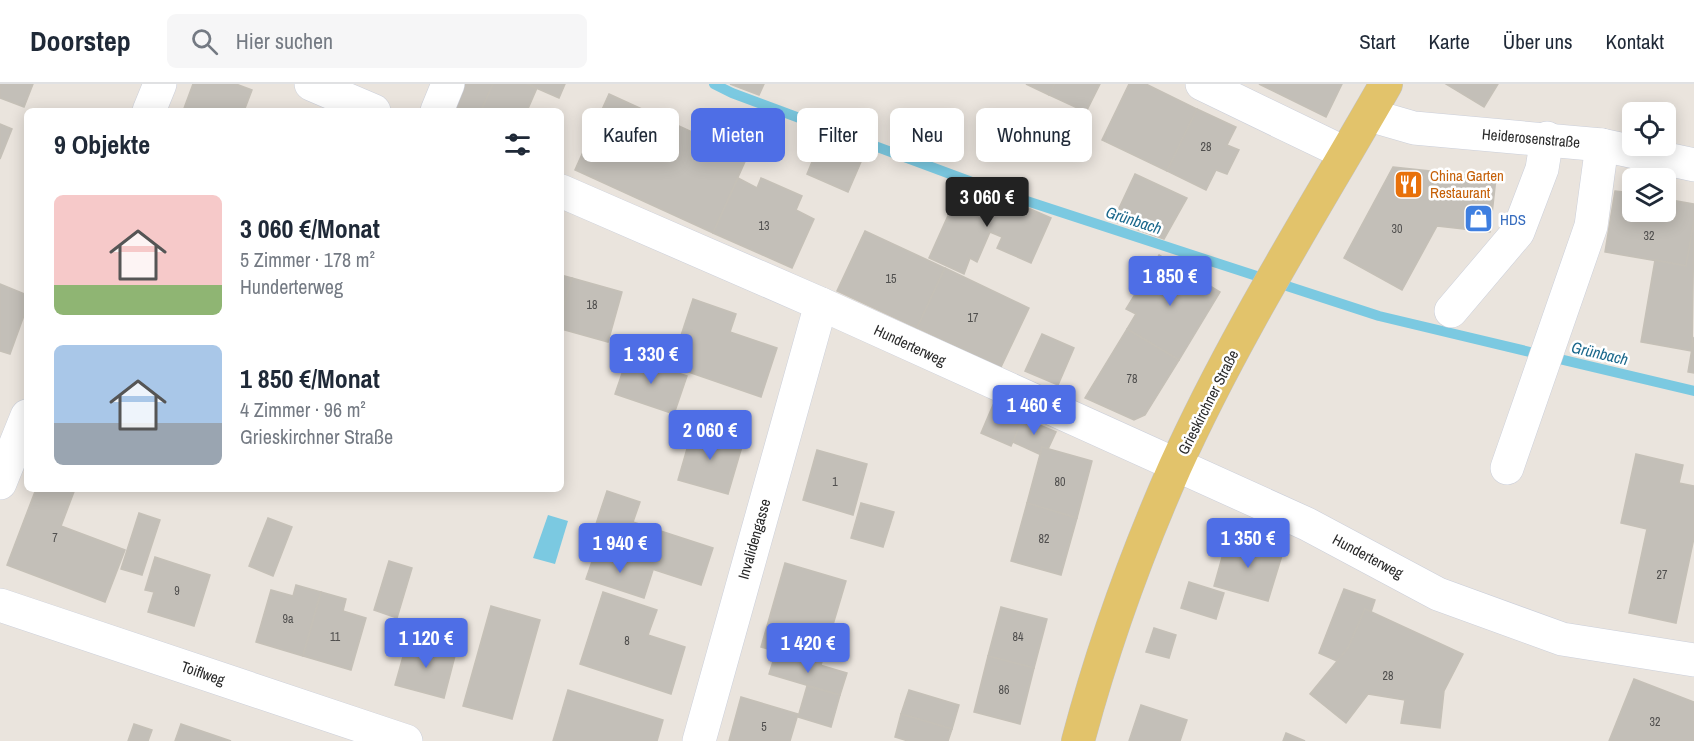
<!DOCTYPE html>
<html lang="de">
<head>
<meta charset="utf-8">
<style>
	:root { --surface:#fff; --page:#f6f6f7; --text:#1f2937; --muted:#747a83; --line:#e0e1e3; --accent:#4e6ee6 }
	body { margin:0; font-family:"Archivo Narrow",sans-serif; background:var(--page); color:var(--text); height:100vh; display:flex; flex-direction:column; font-size:22px; white-space:nowrap }
	* { box-sizing:border-box; margin:0 }
	p { font-size:20px; color:var(--muted) }
	.icon { flex:none; width:33px; height:33px; fill:none; stroke:currentColor; stroke-width:2; stroke-linecap:round; stroke-linejoin:round }
	.map { position:relative; flex:1; overflow:hidden }
	.details { position:absolute; left:24px; top:24px; width:540px; height:384px; display:flex; flex-direction:column; background:var(--surface); border-radius:9px; box-shadow:0 3px 15px #0003 }
	.details>* { flex:none }
	.top-card { position:absolute; left:582px; top:24px; width:570px; height:54px; display:flex; gap:12px }
	.tools { position:absolute; left:1622px; top:18px; display:grid; gap:12px }
	.tools a { display:grid; place-items:center; width:54px; height:54px; border-radius:9px; background:var(--surface); box-shadow:0 3px 15px #0003; font-size:30px }
	.price { position:absolute; translate:-50% -51px; padding:0 14px; border-radius:6px; background:var(--accent); color:#fff; font-size:20px; line-height:39px; filter:drop-shadow(0 2px 3px #0008) }
	.price::after { content:''; position:absolute; left:50%; top:36px; width:18px; height:14px; margin-left:-9px; background:inherit; clip-path:polygon(0 0,100% 0,50% 100%) }
	.price.selected { background:#222; color:#fff }
	ul { padding:0; list-style:none }
	li { display:flex; align-items:center; gap:18px; height:150px; padding:0 30px }
	li span { display:grid; place-items:center; flex:none; width:168px; height:120px; border-radius:9px; color:#555 }
	li>.icon { margin-inline-start:auto }
	span .icon { width:72px; height:72px; fill:#fffc; stroke-width:1 }
	li b { font-size:26px }
	h2 { display:flex; justify-content:space-between; align-items:center; height:72px; padding:0 30px; font-size:26px }
	.tag { padding:0 21px; border-radius:9px; background:var(--surface); box-shadow:0 3px 15px #0003; font-size:21px; line-height:54px }
	.tag.selected { background:var(--accent); color:#fff }
	header { display:flex; align-items:center; gap:36px; box-sizing:border-box; height:84px; padding:0 30px; background:var(--surface); border-bottom:2px solid var(--line) }
	header strong { font-size:28px }
	nav { display:flex; gap:33px; margin-inline-start:auto; font-size:21px }
	.search { width:420px; height:54px; background:var(--page); display:flex; align-items:center; gap:15px; box-sizing:border-box; padding:0 21px; border-radius:9px; color:var(--muted); font-size:22px }
	.map>svg:first-child { display:block }
</style>
</head>
<body>
<header>
<strong>Doorstep</strong>
<div class="search"><svg class="icon" aria-label="search" viewBox="0 0 24 24"><circle cx="10" cy="10" r="6"/><path d="M15 15l6 6"/></svg>Hier suchen</div>
<nav><a>Start</a><a>Karte</a><a>Über uns</a><a>Kontakt</a></nav>
</header>
<div class="map">
<svg width="1694" height="657" viewBox="0 0 1694 657">
	<rect width="100%" height="100%" fill="#eae4dd"/>
	<polygon fill="#7bc9e1" points="548,431 568,437 555,480 533,474"/>
	<g fill="none" stroke-linecap="round" stroke-linejoin="round">
		<polyline stroke="#7bc9e1" stroke-width="10" points="714,0 732,9 996,107 1379,232 1694,307"/>
	</g>
	<g fill="#c3bfb8" stroke="#c5c0b7" stroke-width="1.5">
		<polygon points="0,0 33,0 24,23 0,14"/>
		<polygon points="193,0 236,0 252,6 244,27 183,27"/>
		<polygon points="465,0 493,0 481,27 464,27 455,23"/>
		<polygon points="493,0 527,0 537,4 527,27 481,27"/>
		<polygon points="527,0 565,0 559,14"/>
		<polygon points="730,0 764,0 759,11"/>
		<polygon points="1026,0 1055,0 1049,11"/>
		<polygon points="1055,0 1100,0 1086,28 1049,11"/>
		<polygon points="1129,0 1146,0 1197,25 1167,87 1102,56"/>
		<polygon points="1259,0 1342,0 1326,33"/>
		<polygon points="1446,0 1498,0 1484,23"/>
		<polygon points="609,10 747,73 713,149 575,86"/>
		<polygon points="1197,25 1236,43 1227,61 1239,66 1227,90 1216,86 1206,106 1167,87"/>
		<polygon points="0,40 12,45 0,75"/>
		<polygon points="825,46 867,64 848,108 807,90"/>
		<polygon points="1393,83 1496,94 1490,148 1437,142 1402,206 1344,174"/>
		<polygon points="1135,90 1187,114 1164,155 1113,137"/>
		<polygon points="738,94 757,104 761,94 802,112 796,126 814,135 792,184 713,149"/>
		<polygon points="964,96 1051,134 1031,179 997,164 1002,153 990,148 977,178 970,174 964,190 929,174"/>
		<polygon points="1615,107 1632,109 1632,128 1665,128 1665,115 1694,120 1694,136 1686,182 1605,168"/>
		<polygon points="1694,136 1692,267 1641,258 1655,176 1686,182"/>
		<polygon points="865,147 945,184 917,244 837,207"/>
		<polygon points="1159,171 1220,208 1179,276 1127,245 1136,230 1126,225"/>
		<polygon points="945,184 1029,224 1001,283 917,244"/>
		<polygon points="561,191 572,194 561,233"/>
		<polygon points="572,194 622,208 608,258 561,245 561,233"/>
		<polygon points="0,200 27,211 27,223 10,270 0,267"/>
		<polygon points="693,215 736,230 730,248 777,264 761,313 671,282"/>
		<polygon points="1127,245 1179,276 1145,331 1134,336 1085,314"/>
		<polygon points="1042,250 1074,264 1058,301 1025,287"/>
		<polygon points="1694,253 1694,289 1688,288"/>
		<polygon points="628,272 687,292 674,330 615,310"/>
		<polygon points="993,321 1023,334 1011,362 981,349"/>
		<polygon points="1023,334 1056,348 1048,365 1042,363 1041,371 1013,358"/>
		<polygon points="693,344 743,359 728,410 678,396"/>
		<polygon points="1042,363 1092,377 1077,434 1027,419"/>
		<polygon points="817,366 867,380 853,431 803,416"/>
		<polygon points="1636,370 1683,381 1679,399 1694,402 1694,454 1676,539 1629,529 1647,445 1621,439"/>
		<polygon points="36,405 75,405 61,442 125,466 105,518 7,481"/>
		<polygon points="607,407 640,418 633,438 713,464 701,501 588,464"/>
		<polygon points="861,419 894,428 883,463 851,454"/>
		<polygon points="1027,419 1077,434 1061,491 1011,477"/>
		<polygon points="139,429 160,436 142,491 121,485"/>
		<polygon points="268,434 292,443 273,492 249,482"/>
		<polygon points="1228,452 1283,468 1268,517 1214,502"/>
		<polygon points="596,466 653,486 644,514 586,495"/>
		<polygon points="155,473 210,491 194,542 148,528 154,508 145,506"/>
		<polygon points="389,477 412,484 397,534 374,526"/>
		<polygon points="785,479 846,497 821,581 761,563"/>
		<polygon points="1189,498 1224,509 1216,535 1181,524"/>
		<polygon points="296,501 321,508 303,572 256,558 271,506 293,512"/>
		<polygon points="1344,505 1375,516 1371,528 1365,525 1348,564 1337,577 1319,569"/>
		<polygon points="321,508 346,515 343,527 366,534 351,586 303,572"/>
		<polygon points="603,508 657,526 648,551 685,563 671,610 580,580"/>
		<polygon points="491,522 540,536 512,635 463,622"/>
		<polygon points="1001,523 1047,535 1034,584 988,572"/>
		<polygon points="1365,525 1463,570 1444,607 1440,644 1401,639 1405,616 1368,610 1346,639 1310,610 1348,564"/>
		<polygon points="1154,544 1176,551 1169,574 1146,568"/>
		<polygon points="408,555 456,568 444,614 395,601"/>
		<polygon points="776,568 847,589 840,611 769,590"/>
		<polygon points="988,572 1034,584 1020,640 974,628"/>
		<polygon points="1634,595 1694,618 1694,657 1609,657"/>
		<polygon points="807,602 840,611 831,643 798,633"/>
		<polygon points="568,606 663,636 657,657 553,657"/>
		<polygon points="909,606 959,621 952,645 901,630"/>
		<polygon points="741,613 798,630 790,657 729,657"/>
		<polygon points="1141,621 1187,636 1180,657 1129,657"/>
		<polygon points="901,630 952,645 948,657 908,657 895,653"/>
		<polygon points="134,640 152,646 148,657 128,657"/>
		<polygon points="181,640 231,657 175,657"/>
		<polygon points="1286,649 1305,657 1283,657"/>
	</g>
	<g fill="none" stroke-linecap="round" stroke-linejoin="round">
		<defs>
			<g id="minor">
				<polyline points="311,0 374,27"/>
				<polyline points="1202,0 1345,69"/>
				<polyline points="149,27 160,0"/>
				<polyline points="437,27 448,0"/>
				<polyline points="1369,31 1414,44 1602,61 1694,81"/>
				<polyline points="561,107 821,220 1307,440 1438,510 1562,555 1694,576"/>
				<polyline points="1451,227 1518,148 1542,85 1547,54"/>
				<polyline points="1507,384 1591,142 1602,61"/>
				<polyline points="0,399 27,332"/>
				<polyline points="0,521 406,657"/>
				<polyline points="699,657 821,220"/>
			</g>
			<path id="major" d="M 1078,657 C 1103,563 1136,471 1175,383 C 1235,250 1314,126 1386,0"/>
		</defs>
		<use href="#minor" stroke="#cbcfda" stroke-width="34"/>
		<use href="#major" stroke="#c3c3c3" stroke-width="34"/>
		<use href="#minor" stroke="#fff" stroke-width="33"/>
		<use href="#major" stroke="#e2c36b" stroke-width="33"/>
	</g>
	<defs>
		<symbol id="restaurant-square" viewBox="-11 -11 22 22"><rect x="-9" y="-9" width="18" height="18" rx="4" fill="#e8710a" stroke="#fff"/><path d="M-5-6h1v4h1v-4h1v4h1v-4h1v5L-1.5 .5V6h-2V.5L-5-1ZM5-6V6H3V1.5H1.5Q1.5-4 5-6Z" fill="#fff"/></symbol>
		<symbol id="shop-square" viewBox="-11 -11 22 22"><rect x="-9" y="-9" width="18" height="18" rx="4" fill="#3f7fe0" stroke="#fff"/><path d="M-5-2.5h2.3a2.7 3.5 0 0 1 5.4 0H5L5.5 6h-11ZM-1.5-2.5h3a1.5 2.3 0 0 0-3 0Z" fill="#fff"/></symbol>
	</defs>
	<g fill-rule="evenodd">
		<use href="#restaurant-square" x="1392" y="84" width="33" height="33"/>
		<use href="#shop-square" x="1462" y="118" width="33" height="33"/>
	</g>
	<g text-anchor="middle" dominant-baseline="central" stroke-width="5" stroke-linejoin="round" paint-order="stroke">
		<g font-size="12" fill="#504f4e">
			<text x="1206" y="63">28</text>
			<text x="764" y="142">13</text>
			<text x="1397" y="145">30</text>
			<text x="1649" y="152">32</text>
			<text x="891" y="195">15</text>
			<text x="592" y="221">18</text>
			<text x="973" y="234">17</text>
			<text x="1132" y="295">78</text>
			<text x="835" y="398">1</text>
			<text x="1060" y="398">80</text>
			<text x="55" y="454">7</text>
			<text x="1044" y="455">82</text>
			<text x="1662" y="491">27</text>
			<text x="177" y="507">9</text>
			<text x="288" y="535">9a</text>
			<text x="335" y="553">11</text>
			<text x="1018" y="553">84</text>
			<text x="627" y="557">8</text>
			<text x="1388" y="592">28</text>
			<text x="1004" y="606">86</text>
			<text x="1655" y="638">32</text>
			<text x="764" y="643">5</text>
		</g>
		<g font-size="15" fill="#2a2a2a" stroke="#fff">
			<text transform="translate(1531 54) rotate(5)">Heiderosenstraße</text>
			<text transform="translate(910 261) rotate(25)">Hunderterweg</text>
			<text transform="translate(1208 318) rotate(-63)">Grieskirchner Straße</text>
			<text transform="translate(754 455) rotate(-74)">Invalidengasse</text>
			<text transform="translate(1368 472) rotate(28)">Hunderterweg</text>
			<text transform="translate(203 589) rotate(19)">Toiflweg</text>
		</g>
		<g font-size="15" fill="#c56008" stroke="#fff" text-anchor="start">
			<text x="1430" y="91">China Garten<tspan x="1430" dy="17">Restaurant</tspan></text>
		</g>
		<g font-size="15" fill="#366cbe" stroke="#fff" text-anchor="start">
			<text x="1500" y="135">HDS</text>
		</g>
		<g font-size="16" font-style="italic" fill="#1b688c" stroke="#fff">
			<text transform="translate(1134 136) rotate(18)">Grünbach</text>
			<text transform="translate(1600 269) rotate(13)">Grünbach</text>
		</g>
	</g>
</svg>
<div class="tools">
<a><svg class="icon" aria-label="locate" viewBox="0 0 24 24"><circle cx="12" cy="12" r="6"/><path d="M12 2v4M12 18v4M2 12h4M18 12h4"/></svg></a>
<a><svg class="icon" aria-label="layers" viewBox="0 0 24 24"><path d="M12 4l9 5-9 5-9-5zM3 14l9 5 9-5"/></svg></a>
</div>
<b class="price selected" style="left:987px;top:144px">3 060 €</b>
<b class="price" style="left:1170px;top:223px">1 850 €</b>
<b class="price" style="left:651px;top:301px">1 330 €</b>
<b class="price" style="left:1034px;top:352px">1 460 €</b>
<b class="price" style="left:710px;top:377px">2 060 €</b>
<b class="price" style="left:1248px;top:485px">1 350 €</b>
<b class="price" style="left:620px;top:490px">1 940 €</b>
<b class="price" style="left:426px;top:585px">1 120 €</b>
<b class="price" style="left:808px;top:590px">1 420 €</b>
<div class="top-card">
<a class="tag">Kaufen</a>
<a class="tag selected">Mieten</a>
<a class="tag">Filter</a>
<a class="tag">Neu</a>
<a class="tag">Wohnung</a>
</div>
<section class="details">
<h2>9 Objekte<svg class="icon" aria-label="filters" viewBox="0 0 24 24"><path d="M4 7h16M4 17h16"/><circle cx="9" cy="7" r="2"/><circle cx="15" cy="17" r="2"/></svg></h2>
<ul>
<li><span style="background:linear-gradient(#f6c9c9 75%,#8fb573 0)"><svg class="icon" aria-label="home" viewBox="0 0 24 24"><path d="M3 11l9-7 9 7M6 9v11h12V9"/></svg></span><div><b>3 060 €/Monat</b><p>5 Zimmer · 178 m²</p><p>Hunderterweg</p></div></li>
<li><span style="background:linear-gradient(#a9c7e8 65%,#9aa5b1 0)"><svg class="icon" aria-label="home" viewBox="0 0 24 24"><path d="M3 11l9-7 9 7M6 9v11h12V9"/></svg></span><div><b>1 850 €/Monat</b><p>4 Zimmer · 96 m²</p><p>Grieskirchner Straße</p></div></li>
</ul>
</section>
</div>
</body>
</html>
